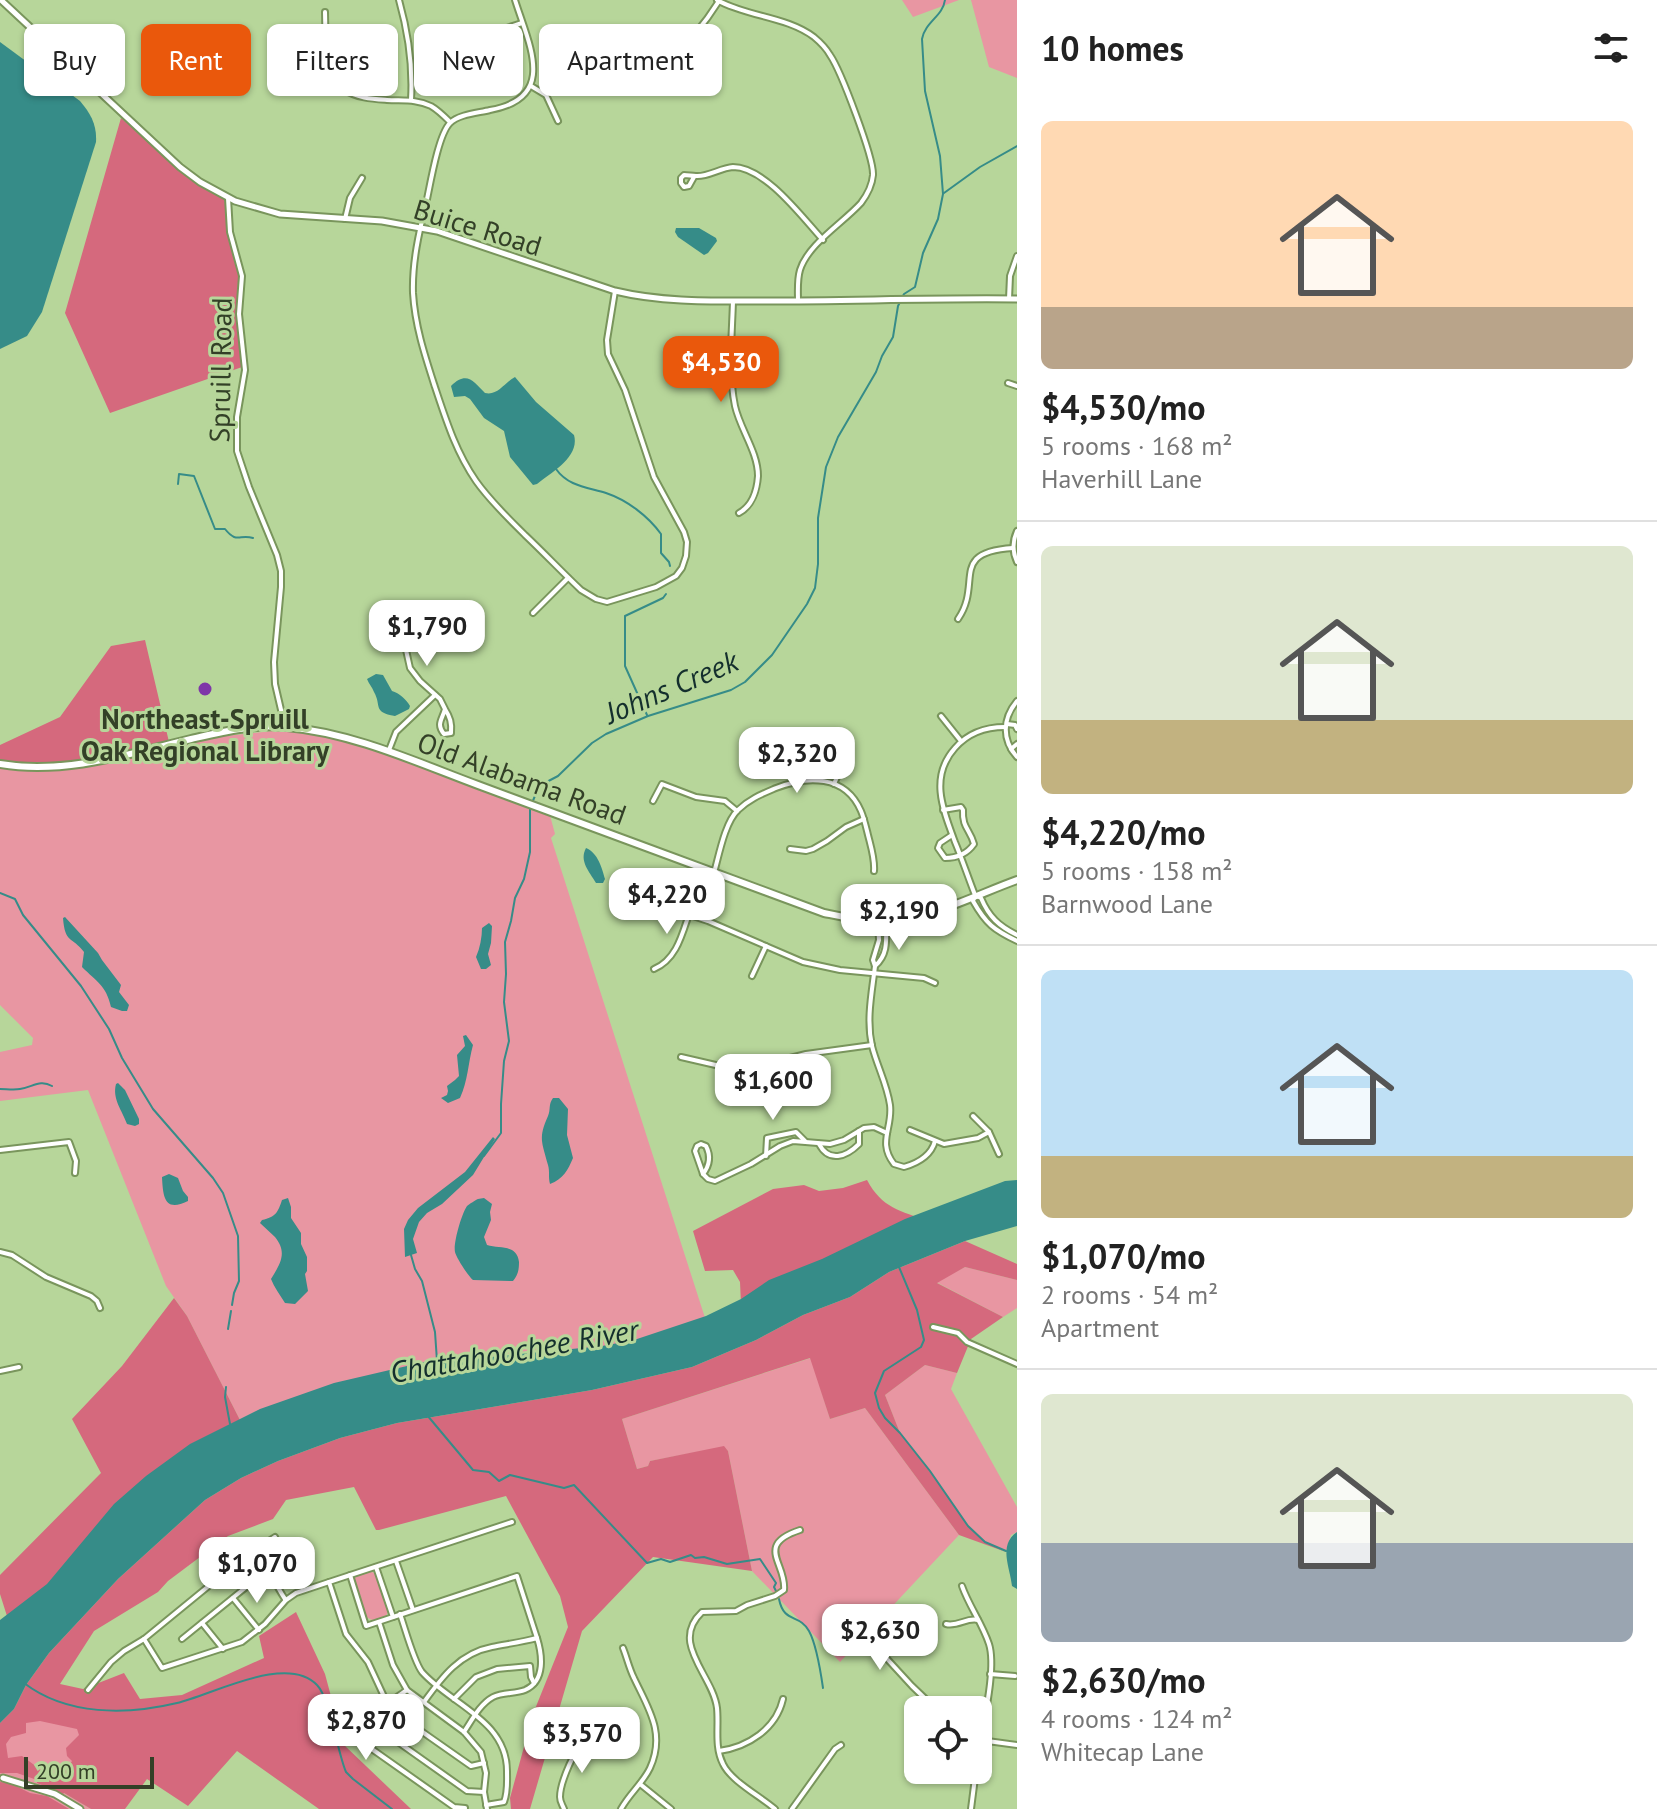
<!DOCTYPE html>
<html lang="en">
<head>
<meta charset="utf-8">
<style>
	:root { --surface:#fff; --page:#f2f2f2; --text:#222; --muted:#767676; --line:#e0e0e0; --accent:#ea580c }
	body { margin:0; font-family:"PT Sans",sans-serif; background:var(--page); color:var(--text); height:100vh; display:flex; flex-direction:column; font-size:30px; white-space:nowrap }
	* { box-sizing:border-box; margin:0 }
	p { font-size:26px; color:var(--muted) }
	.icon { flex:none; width:44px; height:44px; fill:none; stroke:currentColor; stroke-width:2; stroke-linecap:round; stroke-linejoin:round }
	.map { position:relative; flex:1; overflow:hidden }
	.details { display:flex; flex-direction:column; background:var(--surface); width:640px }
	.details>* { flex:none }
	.banner { position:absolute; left:24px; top:24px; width:760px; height:72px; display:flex; gap:16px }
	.controls { position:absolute; left:904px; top:1696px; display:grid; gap:16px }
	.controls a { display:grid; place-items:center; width:88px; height:88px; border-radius:12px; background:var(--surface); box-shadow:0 2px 6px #0004; font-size:40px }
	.scale { position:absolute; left:24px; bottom:20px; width:130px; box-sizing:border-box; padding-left:8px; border:4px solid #334027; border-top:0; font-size:22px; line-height:28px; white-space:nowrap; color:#334027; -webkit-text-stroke:6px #b7d69a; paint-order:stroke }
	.price { position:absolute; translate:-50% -68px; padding:0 18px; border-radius:16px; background:#fff; color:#222; font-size:26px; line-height:52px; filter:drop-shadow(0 2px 4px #0008) }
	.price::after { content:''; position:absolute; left:50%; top:48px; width:24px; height:18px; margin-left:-12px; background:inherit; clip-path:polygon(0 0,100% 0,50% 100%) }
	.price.selected { background:var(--accent); color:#fff }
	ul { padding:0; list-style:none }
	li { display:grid; align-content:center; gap:16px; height:424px; padding:0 24px }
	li+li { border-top:2px solid var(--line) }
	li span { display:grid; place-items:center; height:248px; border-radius:12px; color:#555 }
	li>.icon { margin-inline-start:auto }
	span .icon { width:144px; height:144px; fill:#fffc; stroke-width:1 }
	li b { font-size:34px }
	h2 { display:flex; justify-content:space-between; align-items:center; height:96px; padding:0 24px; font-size:34px }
	.tag { padding:0 28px; border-radius:12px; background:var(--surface); box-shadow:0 2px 6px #0004; font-size:28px; line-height:72px }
	.tag.selected { background:var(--accent); color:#fff }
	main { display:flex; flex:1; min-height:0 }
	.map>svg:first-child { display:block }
</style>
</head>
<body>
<main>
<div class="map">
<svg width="1017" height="1809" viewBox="0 0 1017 1809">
	<rect width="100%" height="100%" fill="#b7d69a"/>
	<g fill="#e896a2">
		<polygon points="902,0 959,0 913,17"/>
		<polygon points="971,0 1017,0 1017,78 989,67"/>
		<polygon points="273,731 322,732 384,747 438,766 502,796 548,808 555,834 551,838 706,1321 613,1348 575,1351 533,1350 467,1360 242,1424 187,1316 166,1286 88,1090 0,1101 0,1052 32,1045 33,1038 0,1005 0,766 83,761 169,742"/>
		<polygon points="965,1267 1017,1280 1017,1308 1003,1317 936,1282"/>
		<polygon points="811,1358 830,1419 865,1408 959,1535 840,1662 752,1571 728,1451 724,1447 650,1461 648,1466 637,1469 622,1419"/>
		<polygon points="925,1365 957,1373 951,1389 1017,1507 1017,1532 1011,1535 1006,1551 985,1542 968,1526 930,1471 900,1433 885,1395"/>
		<polygon points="370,1571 376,1574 388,1612 386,1616 372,1620 366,1617 353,1581 357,1575"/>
		<polygon points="14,1709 102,1724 52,1786 91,1809 0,1809 0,1723"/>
	</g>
	<g fill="#d5697d" fill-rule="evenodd">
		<polygon points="121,118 208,189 224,197 230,232 244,280 240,323 245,366 110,413 65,313"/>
		<polygon points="145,640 169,742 83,761 31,769 0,765 0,745 60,717 111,646"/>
		<path d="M 867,1180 C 882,1208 900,1211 929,1221 L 741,1304 L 740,1282 L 733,1270 L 705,1271 L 693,1231 L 773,1189 L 804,1185 L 819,1191 L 843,1188 Z"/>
		<path d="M 965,1241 L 1017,1264 L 1017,1280 L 965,1267 L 937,1283 L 1003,1317 L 971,1339 L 957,1373 L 925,1365 L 885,1395 L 900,1433 L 930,1471 L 968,1526 L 985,1542 L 1006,1552 L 959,1535 L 865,1408 L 830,1419 L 810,1358 L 622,1419 L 637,1469 L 648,1466 L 650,1461 L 724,1446 L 728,1451 L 752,1571 L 653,1557 L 582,1631 L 530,1809 L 511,1809 L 510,1798 L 533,1714 L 568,1627 L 560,1596 L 506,1496 L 379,1530 L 376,1530 L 354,1487 L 286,1500 L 273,1519 L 228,1536 L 168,1581 L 158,1592 L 94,1631 L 60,1684 L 83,1689 L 124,1673 L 140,1699 L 182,1695 L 264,1658 L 259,1636 L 296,1612 L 325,1674 L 344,1745 L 411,1809 L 319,1809 L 237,1751 L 188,1806 L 147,1779 L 125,1809 L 91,1809 L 64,1793 L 63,1794 L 37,1783 L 37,1780 L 17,1773 L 0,1773 L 0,1723 L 14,1709 L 26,1685 L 49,1653 L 118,1579 L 205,1500 L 241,1478 L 278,1461 L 340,1438 L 397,1423 L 592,1390 L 692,1367 L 756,1340 L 803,1315 L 850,1297 L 889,1272 ZM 40,1721 L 77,1729 L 79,1735 L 66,1748 L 67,1756 L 72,1761 L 56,1781 L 22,1756 L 8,1758 L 6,1744 L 11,1737 L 26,1733 L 26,1723 Z"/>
		<polygon points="174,1298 187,1316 242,1424 13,1635 0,1594 0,1575 101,1473 72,1419 122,1366"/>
		<polygon points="0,1782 10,1783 30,1793 47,1796 69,1809 0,1809"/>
	</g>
	<g fill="#368c88">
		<path d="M 0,42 L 80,101 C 91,114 97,125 96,142 L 42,312 L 27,336 L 0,349 Z"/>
		<polygon points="676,228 699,228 716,238 717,241 708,253 704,255 678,237 675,232"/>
		<path d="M 515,377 L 536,402 L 574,435 C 580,457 552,472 537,484 L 533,485 L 510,457 L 504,431 L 484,418 L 470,399 L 465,396 L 454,397 L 451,386 C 467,370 474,382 485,393 C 498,396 504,383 515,377 Z"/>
		<path d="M 376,674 L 383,675 L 392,691 C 399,693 407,700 410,706 L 409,709 L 395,716 C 372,712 382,706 374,692 C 372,687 369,684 367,679 Z"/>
		<path d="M 586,848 C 598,853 602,868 605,879 L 603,883 L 596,883 C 589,871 579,861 586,848 Z"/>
		<path d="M 65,917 L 98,953 L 102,960 L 121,985 L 119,992 L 129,1005 L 127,1011 L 122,1011 L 111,1007 C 106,985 97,982 82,967 L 84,952 C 72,936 65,944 63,918 Z"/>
		<path d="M 489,923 L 492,926 L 491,943 L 488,954 L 491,965 L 486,969 L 481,969 L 476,957 C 480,948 482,937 482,928 Z"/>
		<path d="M 466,1035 L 473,1045 C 468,1063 468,1081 460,1098 L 448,1103 L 441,1098 L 447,1095 L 448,1091 L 447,1086 L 455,1080 L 459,1076 L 457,1055 L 465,1046 L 463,1036 Z"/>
		<path d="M 118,1083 L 125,1090 L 139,1119 L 139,1124 L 135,1126 L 127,1124 C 122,1110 112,1099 116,1084 Z"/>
		<path d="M 553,1098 L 559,1098 L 568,1109 L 567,1135 L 573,1158 C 568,1170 563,1179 550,1184 C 548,1177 550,1172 548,1165 C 542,1142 538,1138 548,1116 C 551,1109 548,1105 553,1098 Z"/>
		<polygon points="493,1137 495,1139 473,1175 442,1204 427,1213 419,1222 413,1239 417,1253 405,1257 404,1229 408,1220 418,1208 465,1172"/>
		<path d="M 169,1174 L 178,1178 L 183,1191 L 188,1197 L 188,1201 C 164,1213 163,1196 162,1177 Z"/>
		<polygon points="1017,1180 1017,1226 965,1241 889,1272 850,1297 803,1315 756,1340 692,1367 592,1390 397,1423 340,1438 278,1461 241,1478 205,1500 118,1579 49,1653 26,1685 14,1709 0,1723 0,1620 47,1584 114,1504 146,1476 190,1444 260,1409 334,1383 437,1359 481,1358 602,1346 634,1340 706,1316 741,1299 769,1280 822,1259 905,1219 1005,1181"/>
		<path d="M 288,1198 L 291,1207 L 291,1218 L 301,1233 L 301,1244 L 307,1257 L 307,1271 L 305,1274 L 308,1291 L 295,1304 L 285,1303 C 280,1295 274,1287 271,1279 C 280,1264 288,1253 275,1237 C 270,1232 265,1228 260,1223 L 262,1220 C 276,1217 278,1212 282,1200 Z"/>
		<path d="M 478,1199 L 484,1198 L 492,1204 L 490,1212 L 491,1220 L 484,1237 L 487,1245 C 500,1249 517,1244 519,1262 C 519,1270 518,1275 513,1281 L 473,1280 C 468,1276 456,1257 455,1252 C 453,1243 462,1213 467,1206 C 468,1205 477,1199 478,1199 Z"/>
		<path d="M 1017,1532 L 1017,1589 L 1012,1586 C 1010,1567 998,1545 1017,1532 Z"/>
	</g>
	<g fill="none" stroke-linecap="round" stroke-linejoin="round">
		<g stroke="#368c88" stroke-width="2">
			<polyline points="944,193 980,167 1017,146"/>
			<path d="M 556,469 C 568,486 586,487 606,493 C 627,500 648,516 661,534 L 661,553 L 669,562 L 670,566"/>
			<path d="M 178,484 L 179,474 L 194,476 L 215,529 L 225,529 C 237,544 239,534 253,538"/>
			<polyline points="647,715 625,666 625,616 663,598 666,594"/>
			<polyline points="0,893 15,899 23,915 81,986 109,1029 122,1058 153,1109 213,1178 223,1193 238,1236 239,1281 234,1293 232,1305"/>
			<path d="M 0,1089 C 6,1089 14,1090 20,1089 C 33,1087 40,1079 52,1086"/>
			<path d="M 484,1156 L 501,1133 L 501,1104 L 504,1061 L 509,1041 L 504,1002 L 506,974 L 505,942 L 511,921 L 515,898 L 524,879 L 530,852 L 530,808 L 539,786 L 558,776 L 592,743 L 606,734 L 648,716 L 731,690 L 745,682 L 772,655 L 807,604 L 815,588 L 818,564 L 818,518 L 826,467 L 838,437 L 876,372 L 882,356 L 893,337 L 898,306 L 904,294 L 915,287 L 923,253 L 938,219 L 943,194 L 940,156 L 925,91 L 922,39 C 925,22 943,16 945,0"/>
			<polyline points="411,1255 415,1269 422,1281 435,1332 437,1361"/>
			<polyline points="899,1267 917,1310 924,1340 921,1347 884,1371 875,1393 879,1408 885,1418 900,1433 930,1471 968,1526 985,1542 1006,1551"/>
			<polyline points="228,1329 231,1311"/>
			<polyline points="226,1387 225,1397 230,1424"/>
			<polyline points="427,1415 473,1470 489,1472 499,1481 510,1475 564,1488 574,1485 647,1563 661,1559 670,1562 691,1555 695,1558 704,1557 727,1564 760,1559 776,1583 774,1587 776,1591"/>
			<path d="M 779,1599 C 784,1624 799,1613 809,1631 C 816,1644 821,1674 823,1688"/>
			<path d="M 24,1683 C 67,1716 127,1715 177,1703 C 212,1695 287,1653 317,1685 C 330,1698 337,1751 346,1772 L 353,1779 L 392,1809"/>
		</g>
		<defs>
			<g id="minor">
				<path d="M 399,0 C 408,32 413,67 411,100"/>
				<path d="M 515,0 C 529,45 558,98 490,110 C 478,113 459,114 450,123 C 438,135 430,186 426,204 C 419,232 412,263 413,293 C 415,326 425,356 435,387 C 446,420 456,452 476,481 C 490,501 508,518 525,535 C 544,553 562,572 581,590 L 596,599 L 607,602 L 656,587 L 676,576 L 682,568 L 686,556 L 687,542 L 684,532 L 654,477 L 625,390 L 608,354 L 607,340 L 615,291"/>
				<path d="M 717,0 C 747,17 786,16 814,37 C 820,42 826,48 830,55 C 841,71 874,158 873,175 C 872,186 867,195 861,203 C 843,223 808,244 800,270 C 797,280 798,291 798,301"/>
				<path d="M 325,12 C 325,33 327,75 345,90 C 356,98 374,99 387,100 C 403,101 416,99 431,106 C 438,110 444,116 450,122"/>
				<polyline points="485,35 522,23"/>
				<path d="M 668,62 L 668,69 L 665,76 L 660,78 L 655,76 L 652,70 C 653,60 660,63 667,62 C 688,44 704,25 719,1"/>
				<polyline points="531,86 546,95 558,121"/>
				<path d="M 694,177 L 689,186 L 684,187 L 681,183 L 681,178 L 684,175 C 688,175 692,176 696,176 C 708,177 720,168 733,167 C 765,167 802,217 823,240"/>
				<polyline points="228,198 230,232 242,276 239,314 245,370 237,417 237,451 249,487 277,555 281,571 281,587 274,662 275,684 285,727"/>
				<polyline points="345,219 350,198 362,178"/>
				<polyline points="1009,299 1010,276 1017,256"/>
				<path d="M 733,301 C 732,335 728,372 735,406 C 740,429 758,452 758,476 C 757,490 752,506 739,513"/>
				<polyline points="1008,383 1017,386"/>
				<path d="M 1017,531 C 1012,542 1012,551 1017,562"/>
				<polyline points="533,613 568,578"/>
				<path d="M 958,619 C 983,583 948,552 1013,548"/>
				<path d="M 409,638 L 417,627 L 415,619 L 411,620 L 408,626 L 409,638 L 406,650 L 410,668 L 420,681 L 440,699 L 445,709 C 442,720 436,724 444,734 L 451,733 C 452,723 450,717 445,709"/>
				<path d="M 1017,701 C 1002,719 1002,740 1017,757"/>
				<polyline points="941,716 961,741"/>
				<polyline points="1007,724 1015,725 1017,729"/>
				<path d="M 1005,727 C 986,727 968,733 955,748 C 929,777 943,810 955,842 C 962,859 968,877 975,895 L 973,901 C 986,924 994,930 1017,941"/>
				<polyline points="1011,749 1017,744"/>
				<polyline points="389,750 396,732 435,695"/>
				<polyline points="834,784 844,761"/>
				<polyline points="653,801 662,784 696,797 725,801 737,811"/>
				<path d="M 943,810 L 961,807 L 963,810 C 962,828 970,829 974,844 C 967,854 958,858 945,858 L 938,848 L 940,843 L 952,835"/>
				<polyline points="790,849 806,851 813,849 827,841 846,827 864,819"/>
				<path d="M 714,873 C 719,855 725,822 738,810 C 749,799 762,794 776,788 C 807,776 845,774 861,811 C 864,818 866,827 868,835 C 871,847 875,859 874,871"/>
				<polyline points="629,895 708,921 803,962 840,970 924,978 935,983"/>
				<path d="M 977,896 L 981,898 C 989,917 999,926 1017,935"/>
				<path d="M 878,921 L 879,940 L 873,960 L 875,966 C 872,992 866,1019 872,1046 C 877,1066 887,1084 890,1105 C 893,1128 877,1142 894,1164 L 904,1167 C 918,1163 931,1156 935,1141"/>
				<path d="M 875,966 C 889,954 886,938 886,921"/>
				<path d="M 654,969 C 676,960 682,935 689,914"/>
				<polyline points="752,976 766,946"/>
				<polyline points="681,1057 720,1066 743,1067 766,1064 806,1054 872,1045"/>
				<polyline points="973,1116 989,1132 999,1154"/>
				<polyline points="910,1130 944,1144 978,1138 989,1132"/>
				<path d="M 701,1144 L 706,1146 C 711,1156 710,1165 703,1174 L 695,1151 L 697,1146 Z"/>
				<path d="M 819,1144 C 829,1163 846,1157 859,1144 L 859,1131"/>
				<polyline points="0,1150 69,1142 76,1161 75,1173"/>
				<polyline points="766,1156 767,1138 796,1132 805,1141"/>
				<polyline points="703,1174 708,1179 715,1181 751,1164 780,1146 793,1141 830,1144 844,1140 864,1128 874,1127 887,1133"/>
				<polyline points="0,1252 12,1255 46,1277 91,1296 97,1301 100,1308"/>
				<polyline points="933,1327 958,1333 967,1342 1017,1364"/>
				<polyline points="0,1371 19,1367"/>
				<path d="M 258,1549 C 268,1565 274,1583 285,1599"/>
				<polyline points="396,1561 413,1610"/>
				<polyline points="376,1567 393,1617"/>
				<polyline points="350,1575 366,1626 517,1576 537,1638"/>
				<path d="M 962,1586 C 969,1606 982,1623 989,1644 C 997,1669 982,1728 978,1756"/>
				<polyline points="233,1598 259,1630"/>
				<polyline points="844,1612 912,1686 937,1710"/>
				<path d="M 400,1614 C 405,1628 414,1662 422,1672 C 450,1704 507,1720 507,1771 C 507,1782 508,1792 504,1802 L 486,1805"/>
				<polyline points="379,1622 393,1665 407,1690 464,1732 481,1752 486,1773 484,1792 487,1809"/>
				<polyline points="202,1623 223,1649"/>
				<path d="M 946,1624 C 958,1627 967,1617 978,1620"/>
				<polyline points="144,1639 162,1668 242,1642 265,1624 286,1600 296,1593 329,1582"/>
				<polyline points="182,1639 261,1575 270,1572"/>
				<polyline points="990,1674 1015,1676"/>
				<polyline points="88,1690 111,1662 124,1651 144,1639 243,1558 275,1537"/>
				<polyline points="407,1690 361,1722 356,1731 358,1736 369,1747 454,1807 465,1808"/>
				<polyline points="454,1699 476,1677 497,1669 530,1666 531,1677 534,1683"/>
				<path d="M 424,1702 C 442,1677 460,1653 492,1647 C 507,1644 522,1642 537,1638 C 542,1654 546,1681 525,1690 C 515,1694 503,1692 493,1697 C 480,1704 472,1720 464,1732"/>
				<polyline points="369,1716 381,1730 467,1791 484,1792"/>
				<polyline points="980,1740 1017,1745"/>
				<path d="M 719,1751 C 748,1747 776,1729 783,1699"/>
				<polyline points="484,1763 471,1766 394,1712 387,1703 368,1662 346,1634 329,1582 512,1522"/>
				<polyline points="640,1784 671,1809"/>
				<path d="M 564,1809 C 562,1804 560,1802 560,1797 C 560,1782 576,1746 586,1738"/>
				<path d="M 621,1809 C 629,1794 643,1783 650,1768 C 666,1733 648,1708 634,1678 C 629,1668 627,1658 623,1648"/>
				<path d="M 775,1809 C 760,1796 731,1781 723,1764 C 714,1746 719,1727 717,1708 C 713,1675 669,1643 702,1612 L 736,1611 L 747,1605 L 775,1596 L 784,1590 C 787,1564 754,1545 800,1530"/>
				<polyline points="792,1809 835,1749 841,1745"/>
				<polyline points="971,1809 976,1770"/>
			</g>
			<g id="tertiary">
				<path d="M 1,0 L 180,167 L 200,182 L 235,201 L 280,214 L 382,221 L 437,231 L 615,291 C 665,303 716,301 767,301 C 850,301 934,298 1017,299"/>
				<polyline points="3,1778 55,1794 80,1809"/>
			</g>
			<path id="secondary" d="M 0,764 C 64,775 129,754 191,739 C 222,732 254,724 287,727 C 353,733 416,762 478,785 C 593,827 709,871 824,913 C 844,917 866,922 886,921 C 928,920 978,894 1017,880"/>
		</defs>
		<use href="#minor" stroke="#79955c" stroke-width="8"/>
		<use href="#tertiary" stroke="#79955c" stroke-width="9"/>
		<use href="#secondary" stroke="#79955c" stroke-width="10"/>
		<use href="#minor" stroke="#fff" stroke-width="4"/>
		<use href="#tertiary" stroke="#fff" stroke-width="5"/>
		<use href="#secondary" stroke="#fff" stroke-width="6"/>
	</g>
	<circle fill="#7e36a8" stroke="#b7d69a" stroke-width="3" cx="205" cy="689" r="8"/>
	<g text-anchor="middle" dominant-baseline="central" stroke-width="6" stroke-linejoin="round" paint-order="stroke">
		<g font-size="28" fill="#334027" stroke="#b7d69a">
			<text transform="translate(478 227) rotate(17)">Buice Road</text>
			<text transform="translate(220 370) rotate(-89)">Spruill Road</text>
			<text transform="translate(522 778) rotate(20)">Old Alabama Road</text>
		</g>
		<g font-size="28" font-weight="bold" fill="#334027" stroke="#b7d69a">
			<text x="205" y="718">Northeast-Spruill<tspan x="205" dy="32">Oak Regional Library</tspan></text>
		</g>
		<g font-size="30" font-style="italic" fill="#142f2d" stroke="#b7d69a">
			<text transform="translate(671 686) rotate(-23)">Johns Creek</text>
			<text transform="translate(514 1350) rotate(-10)">Chattahoochee River</text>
		</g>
	</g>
</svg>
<div class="controls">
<a><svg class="icon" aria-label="locate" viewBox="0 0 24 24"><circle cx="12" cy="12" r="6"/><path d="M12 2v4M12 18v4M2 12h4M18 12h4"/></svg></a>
</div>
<div class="scale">200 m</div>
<b class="price selected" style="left:721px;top:404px">$4,530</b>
<b class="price" style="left:427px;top:668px">$1,790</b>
<b class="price" style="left:797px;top:795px">$2,320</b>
<b class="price" style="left:667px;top:936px">$4,220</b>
<b class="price" style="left:899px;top:952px">$2,190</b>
<b class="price" style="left:773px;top:1122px">$1,600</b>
<b class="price" style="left:257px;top:1605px">$1,070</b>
<b class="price" style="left:880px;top:1672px">$2,630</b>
<b class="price" style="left:366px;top:1762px">$2,870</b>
<b class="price" style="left:582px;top:1775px">$3,570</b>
<div class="banner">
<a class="tag">Buy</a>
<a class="tag selected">Rent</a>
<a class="tag">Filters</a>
<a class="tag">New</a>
<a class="tag">Apartment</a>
</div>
</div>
<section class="details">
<h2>10 homes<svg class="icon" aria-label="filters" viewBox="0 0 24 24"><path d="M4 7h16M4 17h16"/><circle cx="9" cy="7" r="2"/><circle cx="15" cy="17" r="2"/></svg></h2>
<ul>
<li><span style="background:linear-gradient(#ffd9b3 75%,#b9a48a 0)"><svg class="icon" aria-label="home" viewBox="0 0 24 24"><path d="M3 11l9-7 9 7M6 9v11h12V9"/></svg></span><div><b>$4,530/mo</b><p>5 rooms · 168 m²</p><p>Haverhill Lane</p></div></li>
<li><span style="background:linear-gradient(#dfe7d0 70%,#c2b280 0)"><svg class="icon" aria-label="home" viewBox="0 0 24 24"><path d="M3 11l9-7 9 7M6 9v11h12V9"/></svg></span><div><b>$4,220/mo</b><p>5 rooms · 158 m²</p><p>Barnwood Lane</p></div></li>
<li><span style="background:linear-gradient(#bfe0f5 75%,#c2b280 0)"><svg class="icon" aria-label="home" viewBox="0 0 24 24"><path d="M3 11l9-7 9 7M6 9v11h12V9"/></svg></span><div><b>$1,070/mo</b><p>2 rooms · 54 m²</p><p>Apartment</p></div></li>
<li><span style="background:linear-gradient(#dfe7d0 60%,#9aa5b1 0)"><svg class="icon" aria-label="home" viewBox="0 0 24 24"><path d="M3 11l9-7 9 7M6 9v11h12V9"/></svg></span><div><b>$2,630/mo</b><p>4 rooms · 124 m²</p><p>Whitecap Lane</p></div></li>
</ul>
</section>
</main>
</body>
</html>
